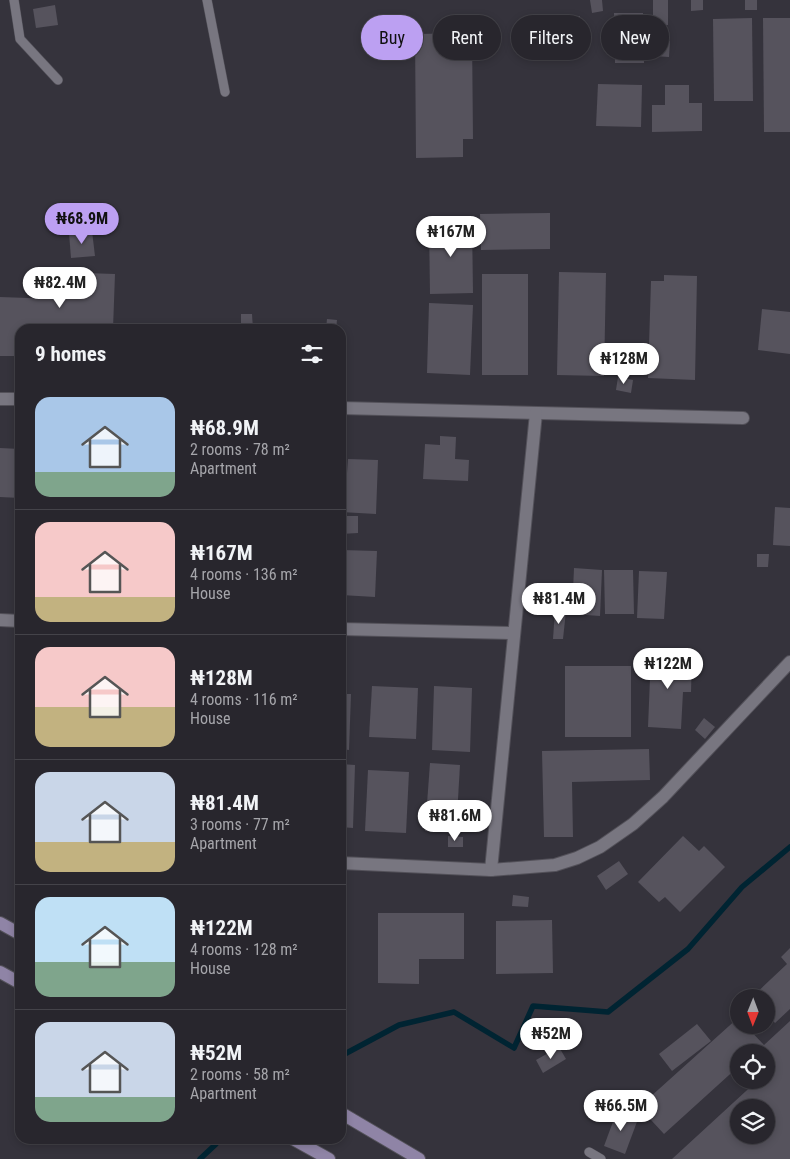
<!DOCTYPE html>
<html lang="en">
<head>
<meta charset="utf-8">
<style>
	:root { --surface:#28262d; --page:#343239; --text:#f1f3f6; --muted:#a5a5aa; --line:#444349; --accent:#bca0f2 }
	body { margin:0; font-family:"Roboto Condensed",sans-serif; background:var(--page); color:var(--text); height:100vh; display:flex; flex-direction:column; font-size:19px; white-space:nowrap }
	* { box-sizing:border-box; margin:0 }
	p { font-size:16px; color:var(--muted) }
	.icon { flex:none; width:28px; height:28px; fill:none; stroke:currentColor; stroke-width:2; stroke-linecap:round; stroke-linejoin:round }
	.map { position:relative; flex:1; overflow:hidden }
	.side { position:absolute; left:15px; top:324px; width:331px; height:820px; display:flex; flex-direction:column; background:var(--surface); border-radius:15px; box-shadow:0 2px 8px #0003,0 0 0 1px var(--line) }
	.side>* { flex:none }
	.banner { position:absolute; left:361px; top:15px; width:354px; height:45px; display:flex; gap:10px }
	.needle { width:32px; rotate:181deg }
	.fabs { position:absolute; left:730px; top:989px; display:grid; gap:10px }
	.fabs a { display:grid; place-items:center; width:45px; height:45px; border-radius:50%; background:var(--surface); box-shadow:0 2px 8px #0003,0 0 0 1px var(--line); font-size:25px }
	.price { position:absolute; translate:-50% -42px; padding:0 11px; border-radius:18px; background:#fff; color:#222; font-size:16px; line-height:32px; filter:drop-shadow(0 1px 2px #0008) }
	.price::after { content:''; position:absolute; left:50%; top:30px; width:15px; height:11px; margin-left:-8px; background:inherit; clip-path:polygon(0 0,100% 0,50% 100%) }
	.price.current { background:var(--accent); color:#111 }
	ul { padding:0; list-style:none }
	li { display:flex; align-items:center; gap:15px; height:125px; padding:0 20px }
	li+li { border-top:1px solid var(--line) }
	li span { display:grid; place-items:center; flex:none; width:140px; height:100px; border-radius:15px; color:#555 }
	li>.icon { margin-inline-start:auto }
	span .icon { width:60px; height:60px; fill:#fffc; stroke-width:1 }
	li b { font-size:21px }
	h2 { display:flex; justify-content:space-between; align-items:center; height:60px; padding:0 20px; font-size:21px }
	.tag { padding:0 18px; border-radius:22px; background:var(--surface); box-shadow:0 2px 8px #0003,0 0 0 1px var(--line); font-size:18px; line-height:45px }
	.tag.current { background:var(--accent); color:#111 }
	.map>svg:first-child { display:block }
</style>
</head>
<body>
<div class="map">
<svg width="790" height="1159" viewBox="0 0 790 1159">
	<rect width="100%" height="100%" fill="#35333c"/>
	<g fill="none" stroke-linecap="round" stroke-linejoin="round">
		<g stroke="#002432" stroke-width="5.5">
			<polyline points="341,1056 399,1025 454,1012 514,1048 533,1006 608,1012 688,949 742,887 790,847"/>
			<polyline points="200,1159 216,1144"/>
		</g>
	</g>
	<g fill="#56535d" fill-rule="evenodd">
		<polygon points="590,0 602,0 603,11 592,13"/>
		<rect x="653" y="0" width="15" height="25"/>
		<polygon points="691,0 703,0 703,10 691,11"/>
		<rect x="745" y="0" width="12" height="10"/>
		<polygon points="55,5 58,25 36,28 33,9"/>
		<polygon points="614,13 643,13 644,63 615,63"/>
		<polygon points="534,16 580,16 581,57 534,58"/>
		<polygon points="752,18 753,101 714,101 713,19"/>
		<polygon points="763,18 790,18 790,132 764,132"/>
		<polygon points="472,33 473,139 463,139 463,157 416,158 415,34"/>
		<polygon points="654,40 670,41 669,57 653,56"/>
		<polygon points="598,84 642,85 641,127 596,126"/>
		<polygon points="665,85 689,85 689,103 702,103 702,131 652,132 652,105 665,105"/>
		<polygon points="550,213 550,249 481,250 480,214"/>
		<polygon points="472,222 473,293 430,294 429,223"/>
		<polygon points="92,231 95,256 71,258 69,233"/>
		<polygon points="56,272 115,274 113,329 20,329 20,356 0,356 0,297 56,299"/>
		<polygon points="559,272 606,273 604,376 557,375"/>
		<rect x="482" y="274" width="46" height="101"/>
		<polygon points="664,275 697,276 695,380 648,378 651,281 664,281"/>
		<polygon points="429,303 473,305 470,375 427,373"/>
		<polygon points="762,309 790,312 790,354 758,350"/>
		<polygon points="241,314 252,314 253,329 241,329"/>
		<polygon points="327,319 337,320 336,329 326,329"/>
		<polygon points="618,377 633,380 631,393 616,390"/>
		<polygon points="440,436 456,437 455,459 469,460 468,481 423,479 425,444 440,445"/>
		<polygon points="0,448 20,449 20,498 0,497"/>
		<polygon points="348,459 378,460 376,514 341,512 341,473 347,473"/>
		<polygon points="775,507 790,508 790,546 773,545"/>
		<polygon points="341,516 358,516 358,533 341,534"/>
		<polygon points="341,550 377,551 375,597 341,595"/>
		<polygon points="757,554 769,554 768,567 757,567"/>
		<polygon points="574,568 602,570 600,616 572,614"/>
		<polygon points="604,570 633,570 634,614 605,614"/>
		<polygon points="639,571 667,572 664,619 637,618"/>
		<polygon points="555,610 566,611 563,639 553,639"/>
		<polygon points="651,654 692,656 691,692 683,692 681,729 648,727"/>
		<rect x="565" y="666" width="66" height="71"/>
		<polygon points="372,686 418,688 416,739 369,737"/>
		<polygon points="434,686 472,688 470,752 432,750"/>
		<polygon points="341,694 351,694 349,750 341,749"/>
		<polygon points="704,718 715,727 705,739 695,730"/>
		<polygon points="649,749 650,780 572,782 573,837 544,837 542,751"/>
		<polygon points="430,763 460,765 456,833 425,831"/>
		<polygon points="341,764 355,765 353,828 341,827"/>
		<polygon points="368,770 409,772 406,833 365,831"/>
		<polygon points="448,836 463,837 463,847 448,847"/>
		<polygon points="683,836 699,851 704,846 725,867 680,912 665,897 659,902 638,882"/>
		<polygon points="619,861 628,874 606,890 597,876"/>
		<polygon points="513,895 529,897 528,907 512,906"/>
		<polygon points="378,913 464,913 464,959 419,959 419,984 378,983"/>
		<polygon points="552,920 553,973 496,974 496,921"/>
		<polygon points="790,948 790,1009 775,1023 766,1013 766,998 751,998 787,964 781,957"/>
		<path d="M 739,1017 L 739,1025 L 745,1025 L 764,1045 L 790,1021 L 790,1159 L 672,1159 L 758,1080 L 766,1080 L 766,1052 L 739,1052 L 739,1066 L 664,1134 L 639,1107 ZM 739,1108 L 766,1108 L 766,1135 L 739,1135 Z"/>
		<polygon points="697,1024 711,1041 672,1071 659,1054"/>
		<polygon points="559,1047 566,1059 543,1073 536,1060"/>
		<polygon points="617,1111 638,1119 625,1154 604,1146"/>
	</g>
	<g fill="none" stroke-linecap="round" stroke-linejoin="round">
		<defs>
			<g id="service">
				<polyline points="14,0 20,39 58,80"/>
				<polyline points="207,0 225,92"/>
				<polyline points="589,1152 601,1159"/>
			</g>
			<g id="minor">
				<polyline points="0,399 20,399"/>
				<polyline points="341,408 743,418"/>
				<polyline points="0,620 20,621"/>
				<polyline points="341,629 514,633"/>
				<polyline points="341,863 491,870 555,865 577,858 600,847 633,824 663,797 790,662"/>
				<polyline points="491,870 536,413"/>
			</g>
			<g id="secondary">
				<polyline points="0,923 20,934"/>
				<polyline points="0,972 20,983"/>
				<polyline points="341,1113 419,1159"/>
				<polyline points="293,1139 329,1159"/>
			</g>
		</defs>
		<use href="#service" stroke="#535159" stroke-width="10"/>
		<use href="#minor" stroke="#535159" stroke-width="14"/>
		<use href="#secondary" stroke="#535159" stroke-width="14"/>
		<use href="#service" stroke="#787680" stroke-width="9"/>
		<use href="#minor" stroke="#787680" stroke-width="12"/>
		<use href="#secondary" stroke="#8f84a6" stroke-width="12"/>
	</g>
</svg>
<div class="fabs">
<a><svg class="needle" viewBox="-14 -14 28 28"><path d="M0-13l5 13h-10z" fill="#e53935"/><path d="M0 13l5-13h-10z" fill="#a5a5aa"/></svg></a>
<a><svg class="icon" aria-label="locate" viewBox="0 0 24 24"><circle cx="12" cy="12" r="6"/><path d="M12 2v4M12 18v4M2 12h4M18 12h4"/></svg></a>
<a><svg class="icon" aria-label="layers" viewBox="0 0 24 24"><path d="M12 4l9 5-9 5-9-5zM3 14l9 5 9-5"/></svg></a>
</div>
<b class="price current" style="left:82px;top:245px">₦68.9M</b>
<b class="price" style="left:451px;top:258px">₦167M</b>
<b class="price" style="left:60px;top:309px">₦82.4M</b>
<b class="price" style="left:624px;top:385px">₦128M</b>
<b class="price" style="left:559px;top:625px">₦81.4M</b>
<b class="price" style="left:668px;top:690px">₦122M</b>
<b class="price" style="left:455px;top:842px">₦81.6M</b>
<b class="price" style="left:551px;top:1060px">₦52M</b>
<b class="price" style="left:621px;top:1132px">₦66.5M</b>
<div class="banner">
<a class="tag current">Buy</a>
<a class="tag">Rent</a>
<a class="tag">Filters</a>
<a class="tag">New</a>
</div>
<section class="side">
<h2>9 homes<svg class="icon" aria-label="filters" viewBox="0 0 24 24"><path d="M4 7h16M4 17h16"/><circle cx="9" cy="7" r="2"/><circle cx="15" cy="17" r="2"/></svg></h2>
<ul>
<li><span style="background:linear-gradient(#a9c7e8 75%,#7fa58c 0)"><svg class="icon" aria-label="home" viewBox="0 0 24 24"><path d="M3 11l9-7 9 7M6 9v11h12V9"/></svg></span><div><b>₦68.9M</b><p>2 rooms · 78 m²</p><p>Apartment</p></div></li>
<li><span style="background:linear-gradient(#f6c9c9 75%,#c2b280 0)"><svg class="icon" aria-label="home" viewBox="0 0 24 24"><path d="M3 11l9-7 9 7M6 9v11h12V9"/></svg></span><div><b>₦167M</b><p>4 rooms · 136 m²</p><p>House</p></div></li>
<li><span style="background:linear-gradient(#f6c9c9 60%,#c2b280 0)"><svg class="icon" aria-label="home" viewBox="0 0 24 24"><path d="M3 11l9-7 9 7M6 9v11h12V9"/></svg></span><div><b>₦128M</b><p>4 rooms · 116 m²</p><p>House</p></div></li>
<li><span style="background:linear-gradient(#c9d6e8 70%,#c2b280 0)"><svg class="icon" aria-label="home" viewBox="0 0 24 24"><path d="M3 11l9-7 9 7M6 9v11h12V9"/></svg></span><div><b>₦81.4M</b><p>3 rooms · 77 m²</p><p>Apartment</p></div></li>
<li><span style="background:linear-gradient(#bfe0f5 65%,#7fa58c 0)"><svg class="icon" aria-label="home" viewBox="0 0 24 24"><path d="M3 11l9-7 9 7M6 9v11h12V9"/></svg></span><div><b>₦122M</b><p>4 rooms · 128 m²</p><p>House</p></div></li>
<li><span style="background:linear-gradient(#c9d6e8 75%,#7fa58c 0)"><svg class="icon" aria-label="home" viewBox="0 0 24 24"><path d="M3 11l9-7 9 7M6 9v11h12V9"/></svg></span><div><b>₦52M</b><p>2 rooms · 58 m²</p><p>Apartment</p></div></li>
</ul>
</section>
</div>
</body>
</html>
